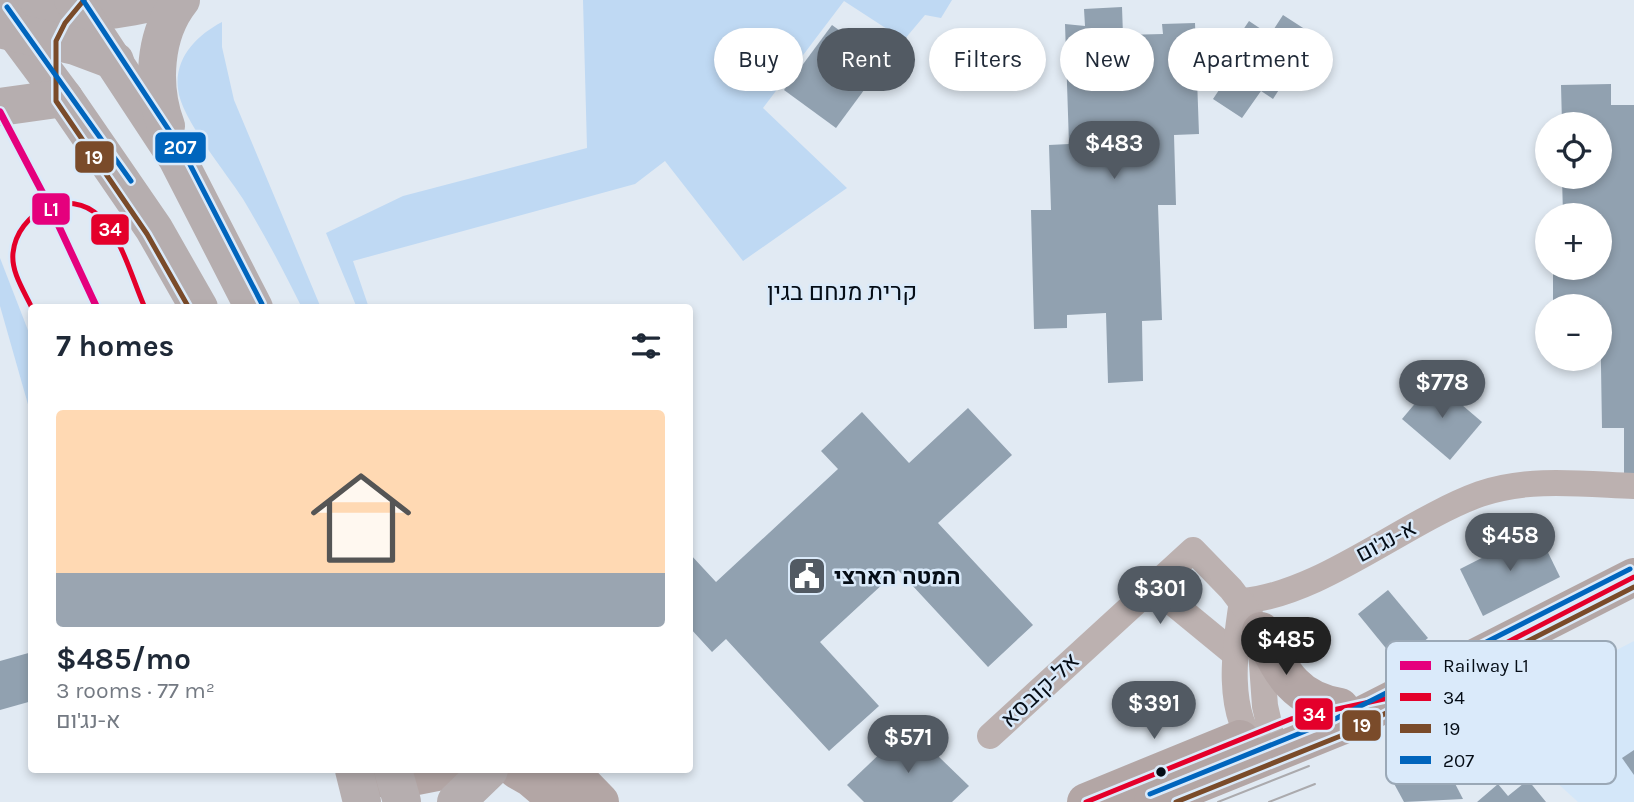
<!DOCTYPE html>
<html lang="en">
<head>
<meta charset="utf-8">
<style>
	:root { --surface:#fff; --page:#f2f2f3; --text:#1f2937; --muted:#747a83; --line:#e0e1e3; --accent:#525a63 }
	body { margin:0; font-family:Karla,Heebo,sans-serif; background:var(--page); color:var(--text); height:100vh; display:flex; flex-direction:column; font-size:26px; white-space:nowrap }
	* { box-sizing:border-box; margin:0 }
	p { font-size:23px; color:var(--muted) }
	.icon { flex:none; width:38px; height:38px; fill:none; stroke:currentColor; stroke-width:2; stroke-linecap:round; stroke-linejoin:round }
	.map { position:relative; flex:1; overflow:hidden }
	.drawer { position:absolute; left:28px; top:304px; width:665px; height:469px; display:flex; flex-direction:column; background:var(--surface); border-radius:7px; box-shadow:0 4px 10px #0003 }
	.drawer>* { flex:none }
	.hud { position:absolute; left:714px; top:28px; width:665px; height:63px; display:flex; gap:14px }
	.tools { position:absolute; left:1535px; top:112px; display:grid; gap:14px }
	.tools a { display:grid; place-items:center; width:77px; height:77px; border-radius:50%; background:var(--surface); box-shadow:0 4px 10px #0003; font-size:35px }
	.price { position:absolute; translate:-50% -60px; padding:0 16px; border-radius:24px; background:var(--accent); color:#fff; font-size:23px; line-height:46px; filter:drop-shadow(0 2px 4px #0008) }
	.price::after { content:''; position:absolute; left:50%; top:42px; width:21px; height:16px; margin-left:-10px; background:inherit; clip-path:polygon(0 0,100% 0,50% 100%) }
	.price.current { background:#222; color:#fff }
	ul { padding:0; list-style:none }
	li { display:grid; align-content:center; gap:14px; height:371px; padding:0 28px }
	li+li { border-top:2px solid var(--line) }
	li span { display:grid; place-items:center; height:217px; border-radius:7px; color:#555 }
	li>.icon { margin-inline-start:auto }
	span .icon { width:126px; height:126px; fill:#fffc; stroke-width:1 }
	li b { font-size:30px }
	h2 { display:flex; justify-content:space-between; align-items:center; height:84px; padding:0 28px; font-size:30px }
	.chip { padding:0 24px; border-radius:32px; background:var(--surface); box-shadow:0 4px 10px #0003; font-size:24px; line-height:63px }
	.chip.current { background:var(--accent); color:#fff }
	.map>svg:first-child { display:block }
</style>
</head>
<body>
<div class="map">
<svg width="1634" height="802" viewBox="0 0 1634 802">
	<rect width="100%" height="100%" fill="#e1eaf3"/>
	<polygon fill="#d4e7f9" points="1634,641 1634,802 1578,802 1486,718"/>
	<g fill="#bfd9f3">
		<polygon points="583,0 952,0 941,18 925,15 904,40 844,1 763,108 847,188 743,261 665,161 635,184 353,261 369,308 357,308 326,233 403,196 587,148"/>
		<path d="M 222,22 L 222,47 L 234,100 L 321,308 L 302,308 C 284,271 264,234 243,199 C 226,172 181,119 178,89 C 174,58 197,35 222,22 Z"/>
		<polygon points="0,258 31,338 31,415 0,306"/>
	</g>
	<g fill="#91a1b0">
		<polygon points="1122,7 1123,35 1163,34 1162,24 1195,23 1199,134 1174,135 1176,205 1158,205 1162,320 1142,321 1143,381 1108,383 1106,313 1067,315 1067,328 1034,329 1031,210 1051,210 1049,145 1069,144 1065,24 1085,26 1084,9"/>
		<polygon points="1283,15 1314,35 1273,99 1261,91 1242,118 1213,99 1239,60 1228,52 1249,21 1270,35"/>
		<polygon points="832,25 884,63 836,128 784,90"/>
		<polygon points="1611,84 1611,105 1634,105 1634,479 1624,479 1624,428 1602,428 1600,306 1553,306 1553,268 1600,268 1600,215 1563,215 1562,177 1600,177 1600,124 1562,124 1561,85"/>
		<polygon points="1434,381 1482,422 1450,460 1402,419"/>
		<polygon points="968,408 1012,455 938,523 1033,625 988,667 898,570 820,642 879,706 829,751 726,639 712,652 690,628 690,554 716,582 838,469 821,451 862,412 909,463"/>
		<polygon points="1537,530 1560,577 1483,616 1460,569"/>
		<polygon points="1388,590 1428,638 1398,663 1358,614"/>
		<polygon points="32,652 32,701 0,710 0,661"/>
		<polygon points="908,727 969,786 952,802 864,802 847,785"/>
		<polygon points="1433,741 1463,799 1404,802 1385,767"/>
		<polygon points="1634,750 1634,775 1622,758"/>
		<polygon points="1528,780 1546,802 1477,802 1498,784 1508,796"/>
	</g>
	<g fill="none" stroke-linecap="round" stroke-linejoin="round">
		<g stroke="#bcb1b0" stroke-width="26">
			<polyline points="1152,586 1236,655"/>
			<path d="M 1242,601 C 1320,595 1405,521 1480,494 C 1529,477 1583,484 1634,486"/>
			<path d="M 1242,601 C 1235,646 1224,715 1259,750"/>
			<polyline points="1260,636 1265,706 1270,728 1265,756"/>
			<polyline points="990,736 1193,550 1231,589 1250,614"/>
		</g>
		<g stroke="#b3a6a5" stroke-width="38">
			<path d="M 1261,631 C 1281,670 1292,699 1340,707"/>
			<polyline points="517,770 531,778 559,802"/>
			<polyline points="569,770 600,802"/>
			<polyline points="364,776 396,780 447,770"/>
			<polyline points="1086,802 1240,739"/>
			<polyline points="1153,802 1339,727 1634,577"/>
		</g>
		<g stroke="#b6aeaf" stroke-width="38">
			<path d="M 23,0 C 70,18 114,12 162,0"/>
			<polyline points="73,0 177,158 254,308"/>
			<polyline points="0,12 64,98 154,229 199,308"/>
			<polyline points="3,30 75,46 115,61"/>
			<polyline points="0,107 64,98"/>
			<path d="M 166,126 C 151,86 154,34 181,0"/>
			<polyline points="354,770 362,802"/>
			<polyline points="393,770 402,802"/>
			<polyline points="456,802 489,770"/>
		</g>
		<g stroke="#abaaad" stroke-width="2">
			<polyline points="1218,802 1309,766"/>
			<polyline points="1269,802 1315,784"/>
		</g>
		<defs>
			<g id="bus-1">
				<path d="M 32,308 C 24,291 11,272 13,253 C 17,212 69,186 100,217 C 123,240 132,279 145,308"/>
				<polyline points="1086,802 1291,719 1407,694 1634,577"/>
			</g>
			<g id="bus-2">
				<polyline points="84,0 65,23 56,41 56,101 147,234 189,308"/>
				<polyline points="1176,802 1343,735 1634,587"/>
			</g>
			<g id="bus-3">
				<polyline points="83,0 184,153 262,304"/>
				<polyline points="7,7 131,181"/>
				<polyline points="1150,794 1335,719 1630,569"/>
			</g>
		</defs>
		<use href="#bus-1" stroke="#daeafa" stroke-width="10"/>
		<use href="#bus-2" stroke="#daeafa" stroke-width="10"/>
		<use href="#bus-3" stroke="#daeafa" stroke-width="10"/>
		<use href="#bus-1" stroke="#e4002b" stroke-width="5"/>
		<use href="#bus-2" stroke="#7a4b2a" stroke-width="5"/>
		<use href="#bus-3" stroke="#0065bd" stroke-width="5"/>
		<defs>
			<polyline id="rail-1" points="0,112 49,205 97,308"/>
		</defs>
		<use href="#rail-1" stroke="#daeafa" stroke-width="12"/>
		<use href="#rail-1" stroke="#e5007d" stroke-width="7"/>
	</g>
	<defs>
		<symbol id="civic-square" viewBox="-11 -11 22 22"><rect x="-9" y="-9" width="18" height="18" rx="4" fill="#525a63" stroke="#daeafa"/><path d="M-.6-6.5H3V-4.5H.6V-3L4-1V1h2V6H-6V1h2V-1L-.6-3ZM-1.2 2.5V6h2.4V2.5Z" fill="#fff"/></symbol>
	</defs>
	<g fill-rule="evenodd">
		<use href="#civic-square" x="785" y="554" width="44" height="44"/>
	</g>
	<circle fill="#050d16" stroke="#daeafa" stroke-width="2.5" cx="1161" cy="772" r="6"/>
	<g text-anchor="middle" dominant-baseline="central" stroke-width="5" stroke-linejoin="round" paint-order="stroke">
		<g font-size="23" fill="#050d16" stroke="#daeafa">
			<text transform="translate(1386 541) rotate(-28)">א-נג'ום</text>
			<text transform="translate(1040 690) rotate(-43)">אל-קובסא</text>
		</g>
		<g font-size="23" font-weight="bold" fill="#050d16" stroke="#daeafa" text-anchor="start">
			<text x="834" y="576">המטה הארצי</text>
		</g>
		<g font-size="24" fill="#050d16" stroke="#daeafa">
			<text x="842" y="292">קרית מנחם בגין</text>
		</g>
	</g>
	<rect x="1386" y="641" width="230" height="143" rx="10" fill="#daeafa" stroke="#9aa8b6" stroke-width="2"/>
	<rect x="1400" y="661" width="31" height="9" fill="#e5007d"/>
	<rect x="1400" y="693" width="31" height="8" fill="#e4002b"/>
	<rect x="1400" y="724" width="31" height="9" fill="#7a4b2a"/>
	<rect x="1400" y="756" width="31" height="8" fill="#0065bd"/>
	<g font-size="19" fill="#050d16">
		<text x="1443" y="672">Railway L1</text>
		<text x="1443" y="704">34</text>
		<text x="1443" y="735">19</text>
		<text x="1443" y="767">207</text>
	</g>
	<g stroke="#daeafa" stroke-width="2.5">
		<rect x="154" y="131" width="53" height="33" rx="7" fill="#0065bd"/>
		<rect x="74" y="140" width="41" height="34" rx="7" fill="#7a4b2a"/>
		<rect x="31" y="192" width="40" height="34" rx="7" fill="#e5007d"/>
		<rect x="90" y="213" width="40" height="33" rx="7" fill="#e4002b"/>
		<rect x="1294" y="697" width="40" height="34" rx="7" fill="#e4002b"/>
		<rect x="1341" y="709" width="41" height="33" rx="7" fill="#7a4b2a"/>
	</g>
	<g font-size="19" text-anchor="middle" font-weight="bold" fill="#fff">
		<text x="180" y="154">207</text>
		<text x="94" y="164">19</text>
		<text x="51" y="216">L1</text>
		<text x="110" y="236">34</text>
		<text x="1314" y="721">34</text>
		<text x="1362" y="732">19</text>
	</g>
</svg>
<div class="tools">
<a><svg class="icon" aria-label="locate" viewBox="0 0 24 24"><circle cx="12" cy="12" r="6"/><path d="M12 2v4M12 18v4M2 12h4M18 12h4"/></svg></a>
<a>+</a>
<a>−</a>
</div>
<b class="price" style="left:1114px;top:181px">$483</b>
<b class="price" style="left:1442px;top:420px">$778</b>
<b class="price" style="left:1510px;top:573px">$458</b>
<b class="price" style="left:1160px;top:626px">$301</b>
<b class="price current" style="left:1286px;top:677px">$485</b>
<b class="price" style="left:1154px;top:741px">$391</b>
<b class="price" style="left:908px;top:775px">$571</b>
<div class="hud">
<a class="chip">Buy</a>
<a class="chip current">Rent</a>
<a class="chip">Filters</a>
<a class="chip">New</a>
<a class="chip">Apartment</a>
</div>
<section class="drawer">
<h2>7 homes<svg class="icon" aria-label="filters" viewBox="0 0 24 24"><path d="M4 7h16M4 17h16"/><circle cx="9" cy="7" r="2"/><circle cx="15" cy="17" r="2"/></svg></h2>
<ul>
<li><span style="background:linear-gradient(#ffd9b3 75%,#9aa5b1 0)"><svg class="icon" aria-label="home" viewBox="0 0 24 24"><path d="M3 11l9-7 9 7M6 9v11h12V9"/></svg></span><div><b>$485/mo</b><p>3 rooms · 77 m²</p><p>א-נג'ום</p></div></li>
</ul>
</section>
</div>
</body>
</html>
